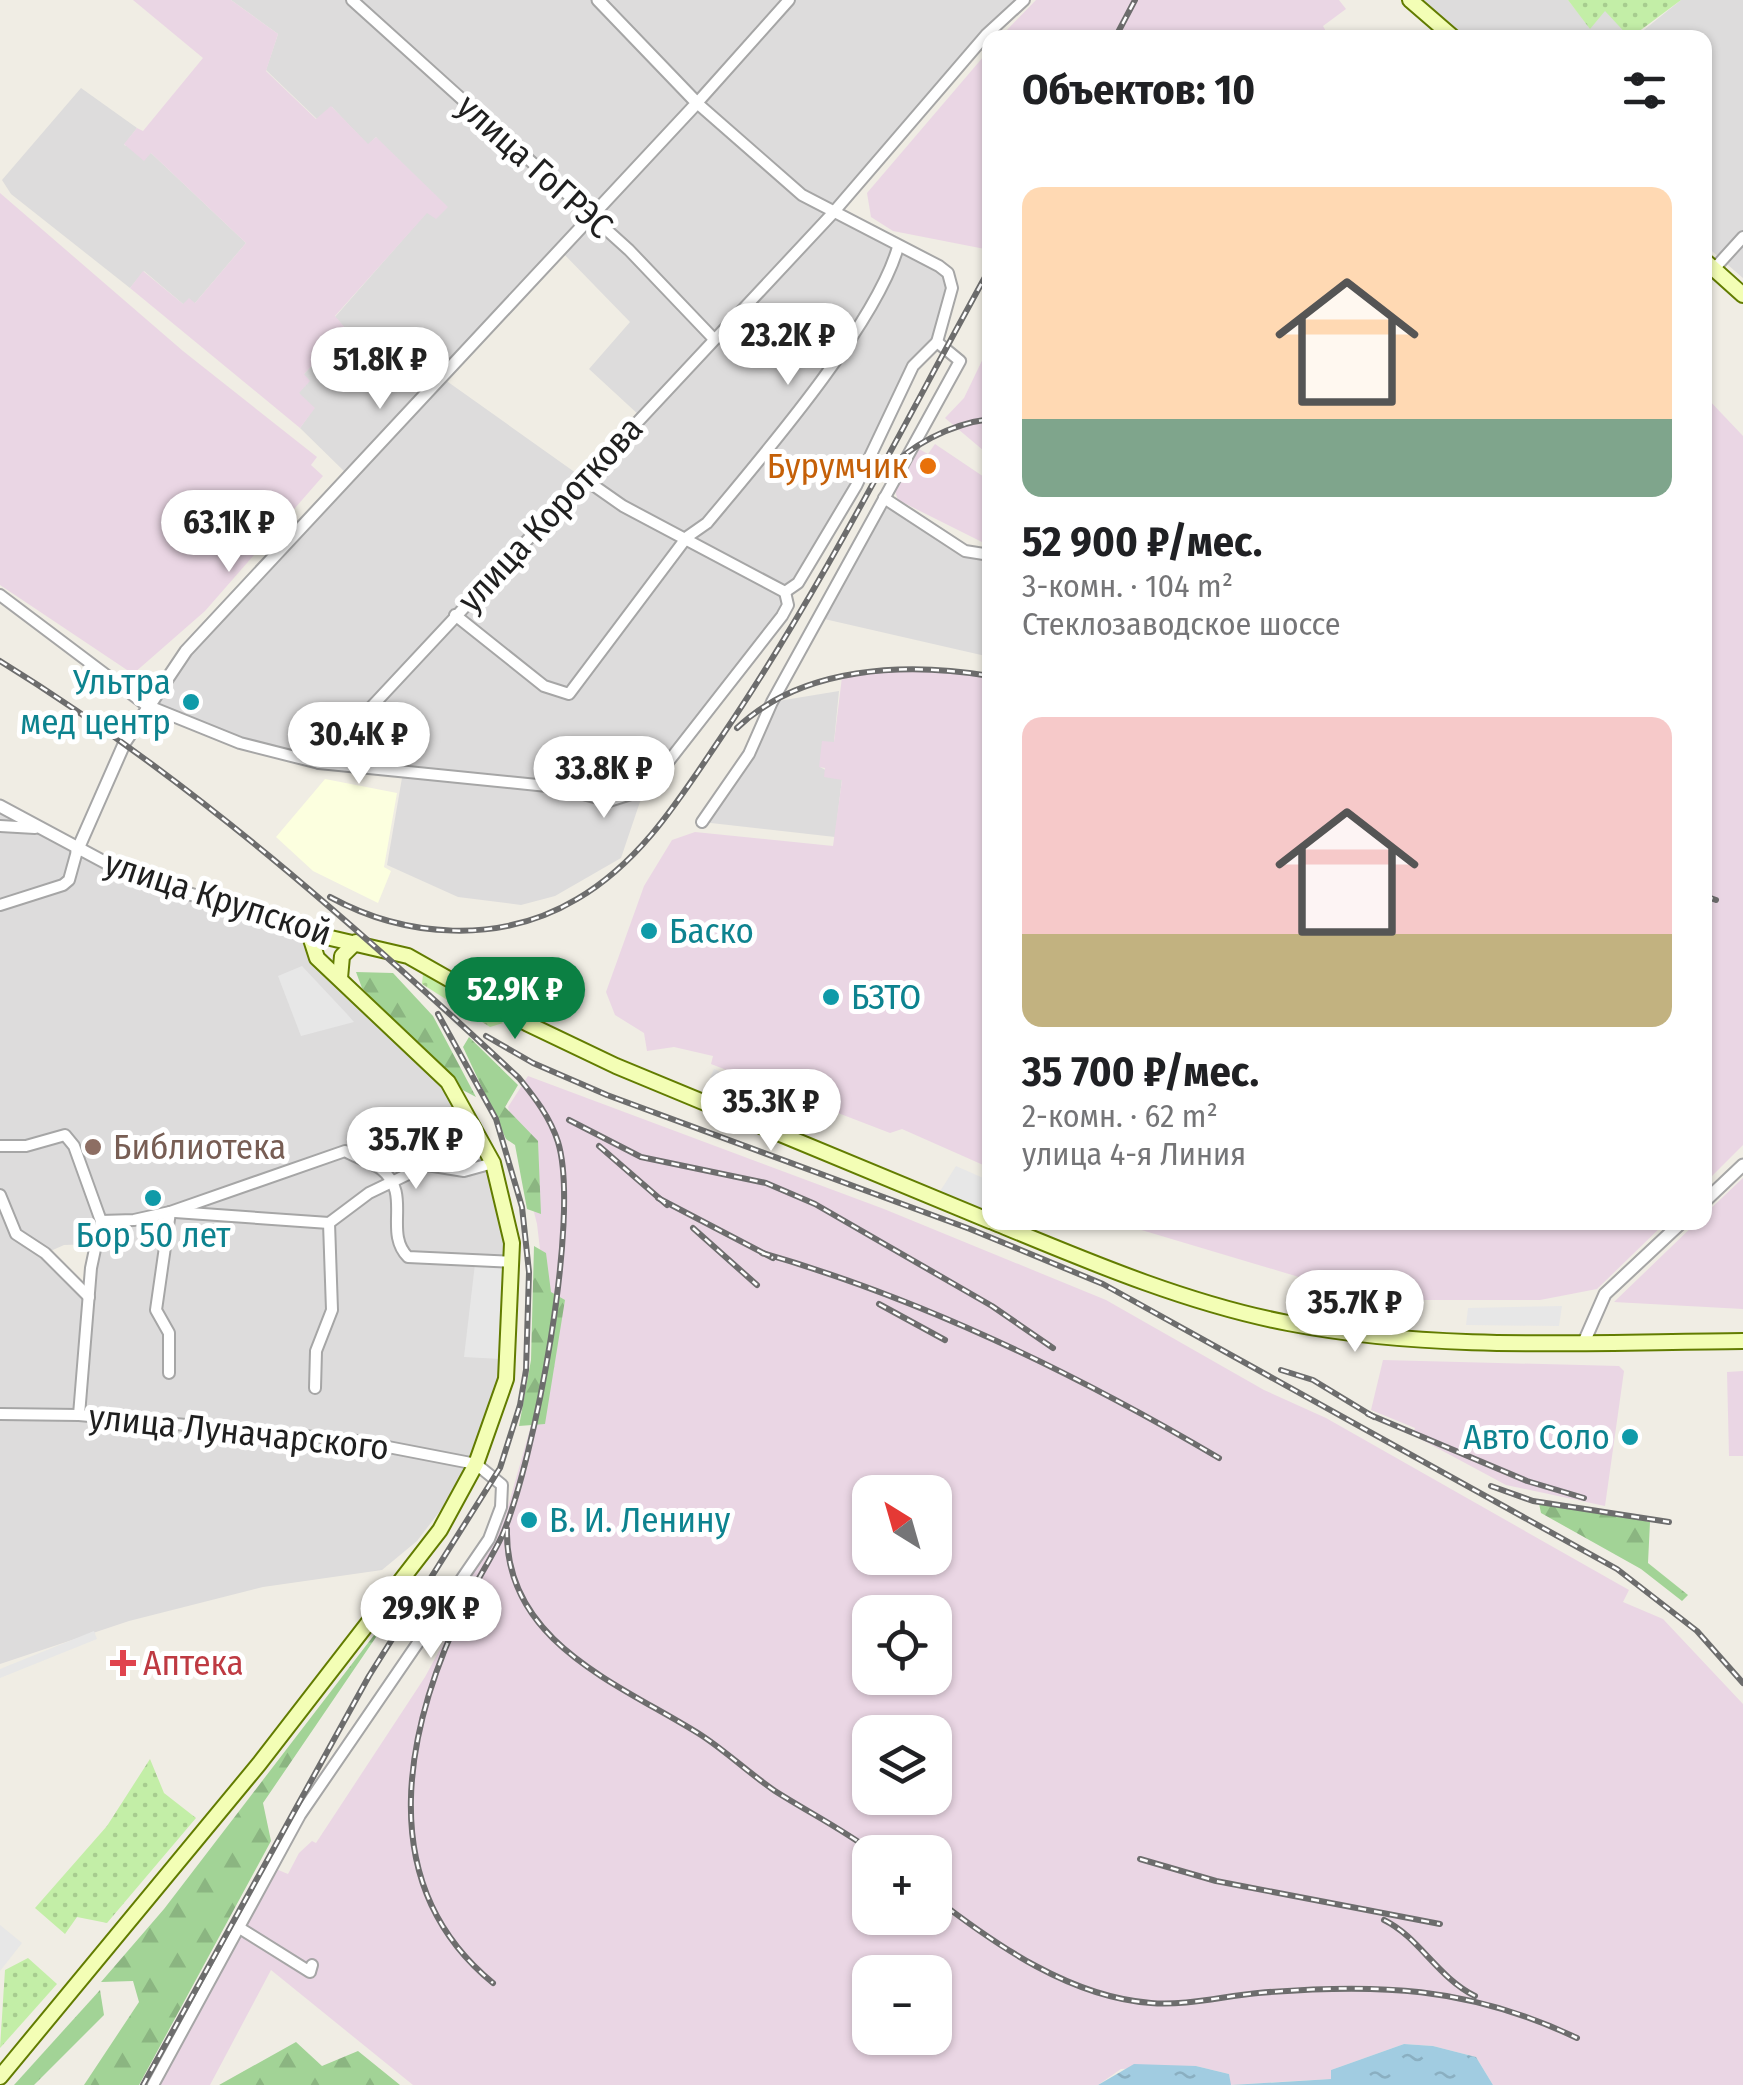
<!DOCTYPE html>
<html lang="ru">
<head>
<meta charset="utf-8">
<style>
	:root { --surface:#fff; --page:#f6f6f6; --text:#202124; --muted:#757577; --accent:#0b8043 }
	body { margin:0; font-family:"Fira Sans Condensed",sans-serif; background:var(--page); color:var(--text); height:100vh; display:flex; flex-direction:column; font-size:38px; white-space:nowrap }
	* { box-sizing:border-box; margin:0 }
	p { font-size:32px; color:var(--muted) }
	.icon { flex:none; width:55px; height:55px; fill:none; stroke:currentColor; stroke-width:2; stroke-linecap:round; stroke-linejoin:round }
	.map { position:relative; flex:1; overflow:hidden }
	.sheet { position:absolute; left:982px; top:30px; width:730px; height:1200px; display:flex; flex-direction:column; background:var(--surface); border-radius:20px; box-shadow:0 2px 8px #0004 }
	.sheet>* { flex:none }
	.needle { width:65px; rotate:323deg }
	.controls { position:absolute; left:852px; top:1475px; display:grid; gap:20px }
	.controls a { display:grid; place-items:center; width:100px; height:100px; border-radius:20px; background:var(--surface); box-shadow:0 2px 8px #0004; font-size:50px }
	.price { position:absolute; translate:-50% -85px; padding:0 22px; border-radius:35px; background:#fff; color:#222; font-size:32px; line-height:65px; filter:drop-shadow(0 2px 5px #0008) }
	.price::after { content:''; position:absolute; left:50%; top:60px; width:30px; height:22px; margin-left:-15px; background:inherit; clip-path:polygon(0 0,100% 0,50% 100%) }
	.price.selected { background:var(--accent); color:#fff }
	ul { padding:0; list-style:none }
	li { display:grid; align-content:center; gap:20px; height:530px; padding:0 40px }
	li span { display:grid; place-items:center; height:310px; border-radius:20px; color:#555 }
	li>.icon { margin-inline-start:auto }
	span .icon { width:180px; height:180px; fill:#fffc; stroke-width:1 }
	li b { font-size:42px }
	h2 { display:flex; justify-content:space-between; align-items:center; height:120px; padding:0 40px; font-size:42px }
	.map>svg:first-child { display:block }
</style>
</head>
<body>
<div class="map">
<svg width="1743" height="2085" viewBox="0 0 1743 2085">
	<defs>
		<pattern id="grass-dots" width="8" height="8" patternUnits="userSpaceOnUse" patternTransform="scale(2.5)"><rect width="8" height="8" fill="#c3eea7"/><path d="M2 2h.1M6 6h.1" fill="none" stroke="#a7cc8f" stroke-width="1.8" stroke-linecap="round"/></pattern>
		<pattern id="forest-firs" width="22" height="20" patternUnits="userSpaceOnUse" patternTransform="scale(2.5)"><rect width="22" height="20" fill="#a2d396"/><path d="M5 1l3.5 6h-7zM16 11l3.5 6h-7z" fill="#8bb581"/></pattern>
		<pattern id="water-ripples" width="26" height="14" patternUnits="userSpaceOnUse" patternTransform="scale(2.5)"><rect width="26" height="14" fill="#a1cce1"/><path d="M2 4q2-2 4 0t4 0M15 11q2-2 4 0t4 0" fill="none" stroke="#8aafc1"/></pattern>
	</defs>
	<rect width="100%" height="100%" fill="#f0ede4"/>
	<g fill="#dddcdc" fill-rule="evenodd">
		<path d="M 231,0 L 1024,0 L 832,213 L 939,266 L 951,280 L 937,342 L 919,357 L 798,583 L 785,592 L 788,605 L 645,787 L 621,858 L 555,896 L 521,905 L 458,897 L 387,865 L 403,772 L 285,755 L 146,705 L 348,475 L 300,428 L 310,414 L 299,393 L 303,375 L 346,329 L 335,317 L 427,212 L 376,137 L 368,145 L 332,107 L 317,119 L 266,70 L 278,34 ZM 559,249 L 630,322 L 589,369 L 640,416 L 583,478 L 441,377 Z"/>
		<polygon points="1422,0 1568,0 1590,28 1605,10 1630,37 1466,37"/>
		<polygon points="1681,0 1743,0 1743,278 1705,245 1705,38 1634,38"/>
		<polygon points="81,88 137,128 124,145 151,153 246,243 195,303 183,304 144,271 130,288 11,194 2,180"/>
		<polygon points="884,498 965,551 990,555 990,657 820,618"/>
		<polygon points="839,691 834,742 820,767 842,779 835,837 702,822 749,754 772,702"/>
		<path d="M 0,806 L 77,851 L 309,933 L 309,942 L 460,1099 L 509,1219 L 511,1342 L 476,1464 L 417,1541 L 382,1570 L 263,1587 L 129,1621 L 0,1664 ZM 95,1244 L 88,1296 L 46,1253 L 64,1245 Z"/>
	</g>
	<g fill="#ead6e4" fill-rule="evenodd">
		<polygon points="133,0 231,0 278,34 266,71 316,119 331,106 368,144 376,137 448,207 436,219 427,213 335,316 346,329 304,374 310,381 299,393 315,408 300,428 130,288 143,271 183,304 189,298 195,303 246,243 151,153 144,161 124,144 137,128 143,131 203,58"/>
		<polygon points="1036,0 1339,0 1346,9 1323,26 1329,37 1000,37"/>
		<polygon points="990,49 990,250 893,231 871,217 867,193"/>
		<polygon points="0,193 183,351 317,457 311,465 323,476 205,611 133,674 0,585"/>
		<polygon points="990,344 990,456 945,418 964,398"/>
		<polygon points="1705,396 1743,436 1743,1145 1705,1183"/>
		<polygon points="935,444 990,481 990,546 898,500 895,491 919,449 928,454"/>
		<polygon points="905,669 990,676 990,1168 902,1129 890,1133 711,1064 713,1056 674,1047 647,1051 644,1033 615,1015 606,992 644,886 672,840 695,832 833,846 842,780 824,777 825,768 819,767 822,741 834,742 842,677"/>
		<path d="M 528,1076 L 884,1209 L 1106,1300 L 1264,1390 L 1326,1418 L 1629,1590 L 1623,1602 L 1663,1619 L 1743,1704 L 1743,2085 L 1493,2085 L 1476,2057 L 1433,2046 L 1404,2044 L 1331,2070 L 1331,2079 L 1230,2085 L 1229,2074 L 1196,2066 L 1121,2069 L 1098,2085 L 413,2085 L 271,1970 L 210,2085 L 153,2085 L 271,1867 L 288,1874 L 299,1853 L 312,1841 L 316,1843 L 425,1677 L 445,1640 L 436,1636 L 505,1517 L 532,1422 L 544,1283 L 537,1224 L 508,1107 ZM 870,1492 L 935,1492 L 935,1558 L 870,1558 ZM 870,1612 L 935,1612 L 935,1678 L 870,1678 ZM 870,1732 L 935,1732 L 935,1798 L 870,1798 ZM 870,1852 L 935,1852 L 935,1918 L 870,1918 ZM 870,1972 L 935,1972 L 935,2038 L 870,2038 Z"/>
		<polygon points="1743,1178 1743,1309 1614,1302 1696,1223 1705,1222 1705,1214"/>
		<polygon points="1118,1223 1665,1223 1597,1289 1540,1300 1376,1300"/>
		<polygon points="1383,1360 1619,1366 1624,1371 1605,1506 1506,1485 1413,1435 1415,1428 1371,1410"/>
		<polygon points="1743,1371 1743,1456 1729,1456 1727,1372"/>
	</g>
	<polygon fill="#fcffdf" points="325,779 397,793 384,867 391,871 378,903 313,871 276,837"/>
	<g fill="url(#grass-dots)">
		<polygon points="1568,0 1681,0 1630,38 1605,11 1590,29"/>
		<polygon points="423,974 503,1023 490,1027 422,984"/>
		<polygon points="150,1759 164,1793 196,1818 107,1923 77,1917 65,1934 35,1908 107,1826"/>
		<polygon points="28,1958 57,1984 0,2048 5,1970"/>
	</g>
	<g fill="url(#forest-firs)">
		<polygon points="356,972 393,973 433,1016 476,1097 455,1086 362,988"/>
		<polygon points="469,1037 518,1085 505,1107 538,1141 541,1214 527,1209 515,1145 506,1139 463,1047"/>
		<polygon points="534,1246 546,1253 551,1292 565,1300 545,1424 519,1426 531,1360"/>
		<polygon points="1538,1499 1650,1522 1648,1563 1688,1595 1682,1601 1641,1569 1541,1513"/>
		<polygon points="404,1596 263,1803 271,1841 139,2085 84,2085 139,2002 133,1981 101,1982 164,1909"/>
		<polygon points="100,1990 104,2015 34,2085 14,2085"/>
		<polygon points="296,2042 322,2066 358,2051 400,2085 219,2085"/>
	</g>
	<g fill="#e7e7e7">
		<polygon points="302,966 347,1014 354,1022 301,1036 278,976"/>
		<polygon points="714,1069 763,1089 755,1111 706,1087"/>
		<polygon points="956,1166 990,1181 990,1216 939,1193"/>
		<polygon points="475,1264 504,1266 501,1359 464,1357"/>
		<polygon points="1562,1306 1559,1326 1466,1325 1468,1308"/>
		<polygon points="94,1631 97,1639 0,1678 0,1669"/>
		<polygon points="0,1925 22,1943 0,1971"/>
	</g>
	<polygon fill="url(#water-ripples)" points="1404,2044 1433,2046 1476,2057 1493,2085 1098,2085 1134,2064 1196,2066 1229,2074 1231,2085 1331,2079 1331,2070"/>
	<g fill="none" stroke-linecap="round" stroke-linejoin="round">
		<defs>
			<g id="minor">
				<polyline points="352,0 629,250 713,338"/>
				<polyline points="1714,269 1743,237"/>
				<polyline points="583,478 623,506 785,592"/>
				<polyline points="884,498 965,551 990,555"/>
				<polyline points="785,592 798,583 856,486 913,366 937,342 952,288 948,273 939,266 802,195 697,103 789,0"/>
				<polyline points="0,595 146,705 240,743 319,763 557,787 609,801 634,793 661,771 782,616 788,605 785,592"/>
				<path d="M 455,615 L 544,686 L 569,694 L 687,537 L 707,523 C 761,458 876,325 898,247"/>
				<polyline points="319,763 832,214 986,35 1024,0"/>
				<polyline points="702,822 749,754 772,702 960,361 937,342"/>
				<polyline points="0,826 35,828"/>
				<polyline points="0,905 63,885 69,880 77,851"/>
				<polyline points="0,1146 26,1146 65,1135 74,1146 101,1221 91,1268 79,1415"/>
				<polyline points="0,1195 16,1234 45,1253 89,1297"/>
				<polyline points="175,1212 329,1223"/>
				<path d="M 101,1221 L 134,1220 L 170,1212 L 345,1151 C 356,1157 371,1162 381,1169 C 413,1194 383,1232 408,1257 L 513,1262"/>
				<polyline points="329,1223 369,1193 427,1165 464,1171 493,1163"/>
				<polyline points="169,1373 169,1333 156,1310 170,1212"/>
				<polyline points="315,1388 316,1351 332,1310 329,1223"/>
				<polyline points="0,1414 79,1415 357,1441 476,1464 502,1485 501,1507 489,1539 300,1815 153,2085"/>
				<polyline points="238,1927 310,1972 312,1965"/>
			</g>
			<g id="tertiary">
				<polyline points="0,806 123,872 309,933"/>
				<polyline points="77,851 125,742 186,651 697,103 598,0"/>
				<polyline points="1705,1201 1743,1165"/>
				<polyline points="1584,1342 1605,1294 1682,1222"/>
			</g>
			<g id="secondary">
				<polyline points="1410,0 1454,38"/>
				<polyline points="1705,261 1743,295"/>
				<polyline points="340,978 342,956 356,942"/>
				<path d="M 993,1222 C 1087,1261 1188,1304 1288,1323 C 1436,1352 1593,1342 1743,1341"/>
				<polyline points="0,2077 259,1764 440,1530 476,1464 506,1379 512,1243 493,1163 448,1082 317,958 309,933 408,956 528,1024 616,1066 990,1221"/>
			</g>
		</defs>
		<use href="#minor" stroke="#a6a6a6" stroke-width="14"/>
		<use href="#tertiary" stroke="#a6a6a6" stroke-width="15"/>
		<use href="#secondary" stroke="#627c00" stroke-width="18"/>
		<use href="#minor" stroke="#fff" stroke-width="10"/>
		<use href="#tertiary" stroke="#fff" stroke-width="11"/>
		<use href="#secondary" stroke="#f3feb5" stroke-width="14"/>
		<defs>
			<g id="rail">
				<polyline points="1115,38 1135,0"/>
				<path d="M 883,475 C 909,445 951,424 990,419"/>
				<path d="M 0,661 C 190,778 356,926 519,1078 C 535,1098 550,1117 558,1142 C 581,1217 534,1462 502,1536 C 491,1559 477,1580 466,1602 C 405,1727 371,1883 493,1983"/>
				<path d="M 737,728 C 802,666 906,662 990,676"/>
				<polyline points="1705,896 1716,900"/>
				<path d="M 330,897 C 405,938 500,945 577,899 C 642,861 680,798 722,736 C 823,587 903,425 990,268"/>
				<polyline points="486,1036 533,1063 607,1095 970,1229 1103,1284 1617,1569 1697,1631 1743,1683"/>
				<polyline points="569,1120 641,1157 766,1183 815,1204 992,1306 1053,1348"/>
				<polyline points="599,1146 667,1205"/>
				<polyline points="658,1198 773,1258"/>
				<polyline points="693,1228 757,1285"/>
				<path d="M 762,1253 C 923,1299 1075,1373 1219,1458"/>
				<polyline points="879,1304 945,1340"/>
				<polyline points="1281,1370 1313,1380 1374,1417"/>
				<polyline points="1368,1414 1527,1481 1584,1498"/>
				<polyline points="1491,1486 1533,1501 1669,1522"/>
				<path d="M 507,1529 C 504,1643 620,1684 701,1735 C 727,1752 750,1774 775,1791 C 808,1812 842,1829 873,1852"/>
				<polyline points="1140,1859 1216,1881 1440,1924"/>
				<path d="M 935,1898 C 997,1946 1071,1997 1151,2003 C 1185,2006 1224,1996 1258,1993 C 1376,1983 1468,1986 1577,2038"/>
				<path d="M 1384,1920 C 1419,1937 1437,1977 1475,1996"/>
				<polyline points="143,2085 369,1676 500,1468 520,1405 526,1370 529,1272 522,1207 496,1119 438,1014"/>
			</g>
		</defs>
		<use href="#rail" stroke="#6d6d6d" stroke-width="6"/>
		<use href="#rail" stroke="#fff" stroke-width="2.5" stroke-dasharray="8" stroke-linecap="butt"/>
	</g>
	<circle fill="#e8710a" stroke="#fff" stroke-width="4" cx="928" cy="466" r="10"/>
	<g fill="#0f9aa8" stroke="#fff" stroke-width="4">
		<circle cx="191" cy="702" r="10"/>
		<circle cx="649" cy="931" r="10"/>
		<circle cx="831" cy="997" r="10"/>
		<circle cx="153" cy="1198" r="10"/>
		<circle cx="1630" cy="1437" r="10"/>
		<circle cx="529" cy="1520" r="10"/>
	</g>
	<circle fill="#8d6e63" stroke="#fff" stroke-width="4" cx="93" cy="1147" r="10"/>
	<path fill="#e0444e" stroke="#fff" stroke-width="4" d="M118 1648h10v10h10v10h-10v10h-10v-10h-10v-10h10z"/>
	<g text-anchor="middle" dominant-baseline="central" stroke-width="10" stroke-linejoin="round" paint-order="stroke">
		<g font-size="35" fill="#1f1f1f" stroke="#fff">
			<text transform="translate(535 166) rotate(42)">улица ГоГРЭС</text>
			<text transform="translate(550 514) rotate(-47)">улица Короткова</text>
			<text transform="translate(218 898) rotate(18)">улица Крупской</text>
			<text transform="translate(239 1432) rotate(6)">улица Луначарского</text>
		</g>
		<g font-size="35" fill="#c56008" stroke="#fff" text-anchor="end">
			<text x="908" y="466">Бурумчик</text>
		</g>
		<g font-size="35" fill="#0d838f" stroke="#fff" text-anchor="start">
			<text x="171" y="682" text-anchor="end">Ультра<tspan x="171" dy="40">мед центр</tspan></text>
			<text x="669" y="931">Баско</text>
			<text x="851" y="997">БЗТО</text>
			<text x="153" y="1235" text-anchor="middle">Бор 50 лет</text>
			<text x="1610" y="1437" text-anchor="end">Авто Соло</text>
			<text x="549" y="1520">В. И. Ленину</text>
		</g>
		<g font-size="35" fill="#785e54" stroke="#fff" text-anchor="start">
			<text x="113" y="1147">Библиотека</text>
		</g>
		<g font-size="35" fill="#be3a42" stroke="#fff" text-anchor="start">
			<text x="143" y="1663">Аптека</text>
		</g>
	</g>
</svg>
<div class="controls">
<a><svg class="needle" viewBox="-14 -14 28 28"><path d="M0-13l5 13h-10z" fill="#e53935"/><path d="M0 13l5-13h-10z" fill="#757577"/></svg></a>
<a><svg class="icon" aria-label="locate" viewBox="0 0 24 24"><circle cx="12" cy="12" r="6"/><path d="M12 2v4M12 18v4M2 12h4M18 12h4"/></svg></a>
<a><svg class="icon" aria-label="layers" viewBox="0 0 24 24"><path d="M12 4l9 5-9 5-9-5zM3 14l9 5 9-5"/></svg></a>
<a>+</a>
<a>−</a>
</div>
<b class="price" style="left:788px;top:388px">23.2K ₽</b>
<b class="price" style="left:380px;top:412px">51.8K ₽</b>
<b class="price" style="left:229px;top:575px">63.1K ₽</b>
<b class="price" style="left:359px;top:787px">30.4K ₽</b>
<b class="price" style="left:604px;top:821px">33.8K ₽</b>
<b class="price selected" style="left:515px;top:1042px">52.9K ₽</b>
<b class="price" style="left:771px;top:1154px">35.3K ₽</b>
<b class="price" style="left:416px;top:1192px">35.7K ₽</b>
<b class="price" style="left:1355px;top:1355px">35.7K ₽</b>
<b class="price" style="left:431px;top:1661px">29.9K ₽</b>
<section class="sheet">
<h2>Объектов: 10<svg class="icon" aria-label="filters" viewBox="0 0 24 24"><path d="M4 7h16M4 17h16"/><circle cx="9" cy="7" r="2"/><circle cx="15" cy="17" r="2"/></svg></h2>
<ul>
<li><span style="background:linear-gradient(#ffd9b3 75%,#7fa58c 0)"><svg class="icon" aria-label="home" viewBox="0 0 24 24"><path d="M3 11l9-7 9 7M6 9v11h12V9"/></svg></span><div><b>52 900 ₽/мес.</b><p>3-комн. · 104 m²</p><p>Стеклозаводское шоссе</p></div></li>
<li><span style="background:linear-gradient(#f6c9c9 70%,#c2b280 0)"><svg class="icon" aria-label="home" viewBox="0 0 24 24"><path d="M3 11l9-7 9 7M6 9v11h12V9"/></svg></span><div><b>35 700 ₽/мес.</b><p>2-комн. · 62 m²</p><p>улица 4-я Линия</p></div></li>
</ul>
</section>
</div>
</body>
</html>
